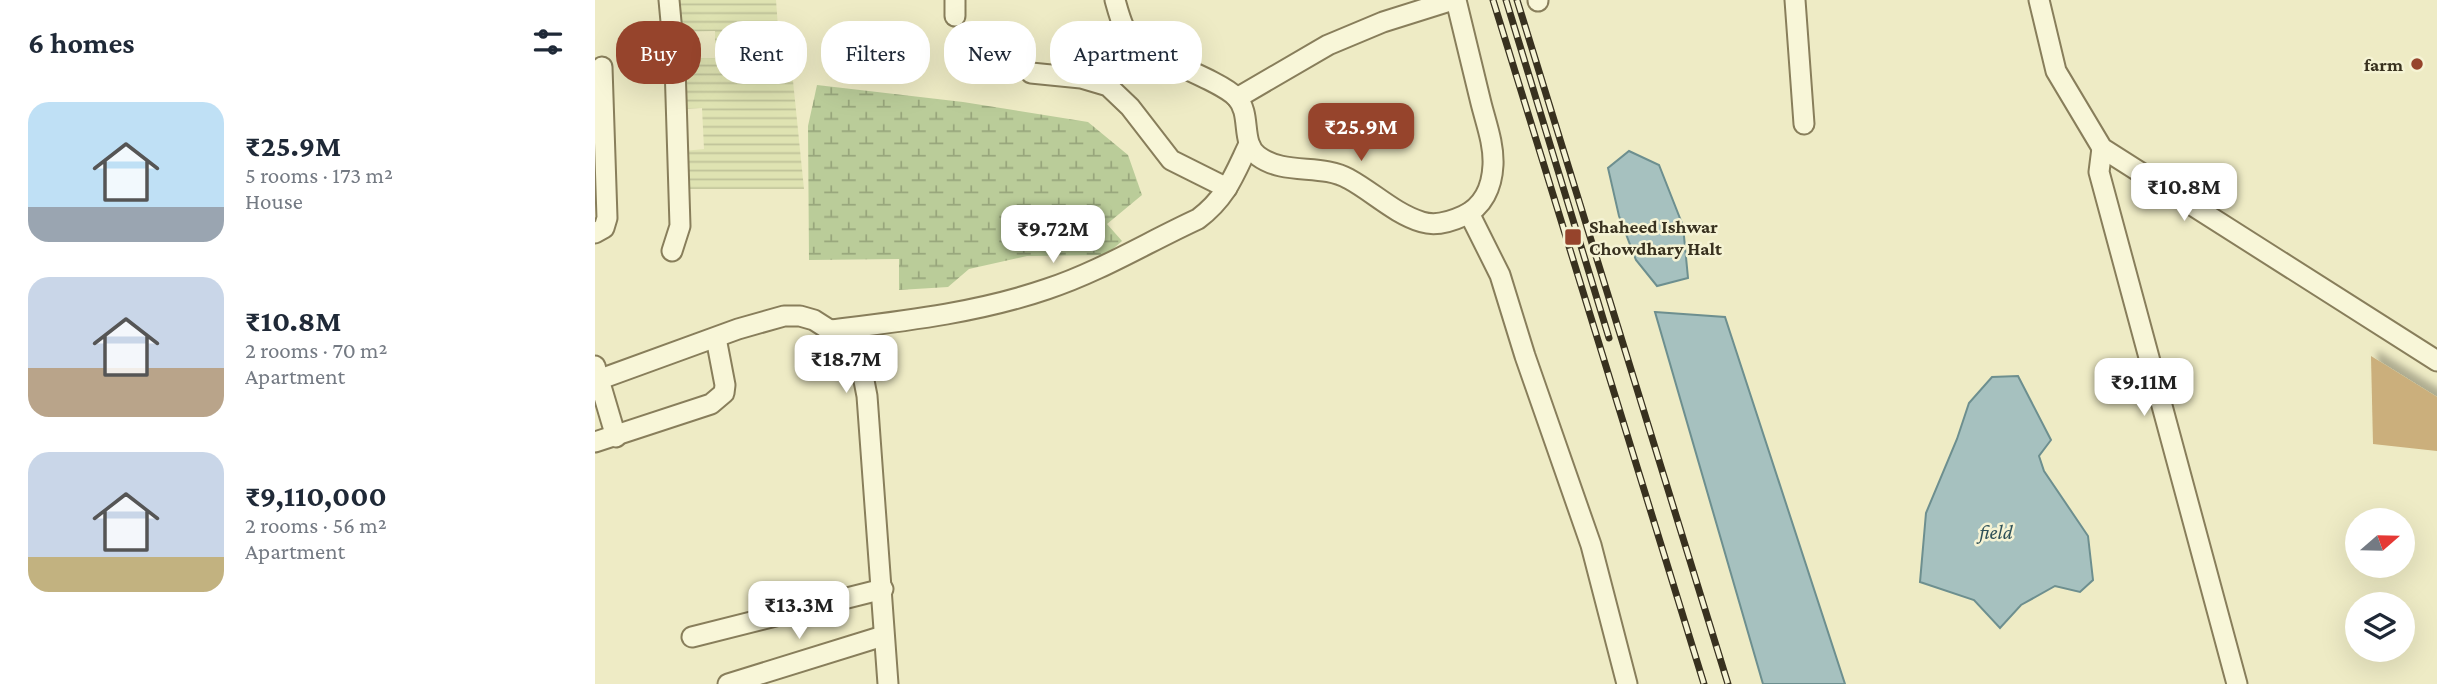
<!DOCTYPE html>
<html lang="en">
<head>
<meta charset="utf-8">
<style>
	:root { --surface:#fff; --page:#f2f2f3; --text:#1f2937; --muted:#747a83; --accent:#96442c }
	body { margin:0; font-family:"Crimson Pro",serif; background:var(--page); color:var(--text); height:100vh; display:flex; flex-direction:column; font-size:26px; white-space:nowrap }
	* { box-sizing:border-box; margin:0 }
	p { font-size:23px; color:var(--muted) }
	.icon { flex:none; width:38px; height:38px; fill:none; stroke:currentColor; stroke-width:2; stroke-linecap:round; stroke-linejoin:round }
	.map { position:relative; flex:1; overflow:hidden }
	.details { display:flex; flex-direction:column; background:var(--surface); width:595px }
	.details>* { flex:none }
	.banner { position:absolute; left:21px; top:21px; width:665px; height:63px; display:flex; gap:14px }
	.needle { width:46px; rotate:70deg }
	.fabs { position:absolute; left:1750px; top:508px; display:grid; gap:14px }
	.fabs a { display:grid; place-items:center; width:70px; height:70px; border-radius:50%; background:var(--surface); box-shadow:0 7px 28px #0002; font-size:35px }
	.price { position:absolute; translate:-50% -60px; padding:0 16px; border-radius:14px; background:#fff; color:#222; font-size:23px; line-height:46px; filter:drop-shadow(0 2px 4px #0008) }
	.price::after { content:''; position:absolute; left:50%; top:42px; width:21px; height:16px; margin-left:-10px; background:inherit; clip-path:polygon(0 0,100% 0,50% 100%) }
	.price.current { background:var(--accent); color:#fff }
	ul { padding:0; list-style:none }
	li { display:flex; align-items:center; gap:21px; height:175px; padding:0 28px }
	li span { display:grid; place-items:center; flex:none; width:196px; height:140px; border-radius:21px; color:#555 }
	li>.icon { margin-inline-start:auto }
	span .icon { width:84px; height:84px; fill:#fffc; stroke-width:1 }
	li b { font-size:30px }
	h2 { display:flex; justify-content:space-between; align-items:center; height:84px; padding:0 28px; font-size:30px }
	.pill { padding:0 24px; border-radius:28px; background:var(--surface); box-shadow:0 7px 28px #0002; font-size:24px; line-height:63px }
	.pill.current { background:var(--accent); color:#fff }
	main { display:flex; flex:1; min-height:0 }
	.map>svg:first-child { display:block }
</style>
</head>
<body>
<main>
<section class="details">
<h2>6 homes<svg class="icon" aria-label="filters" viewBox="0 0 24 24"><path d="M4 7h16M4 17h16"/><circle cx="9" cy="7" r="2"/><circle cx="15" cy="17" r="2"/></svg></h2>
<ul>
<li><span style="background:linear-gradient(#bfe0f5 75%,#9aa5b1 0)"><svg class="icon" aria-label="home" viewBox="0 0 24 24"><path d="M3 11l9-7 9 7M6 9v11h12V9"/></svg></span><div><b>₹25.9M</b><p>5 rooms · 173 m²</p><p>House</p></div></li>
<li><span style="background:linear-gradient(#c9d6e8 65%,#b9a48a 0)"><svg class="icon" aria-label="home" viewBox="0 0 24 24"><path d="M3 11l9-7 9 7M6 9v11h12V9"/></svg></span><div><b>₹10.8M</b><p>2 rooms · 70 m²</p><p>Apartment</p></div></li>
<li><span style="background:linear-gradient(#c9d6e8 75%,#c2b280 0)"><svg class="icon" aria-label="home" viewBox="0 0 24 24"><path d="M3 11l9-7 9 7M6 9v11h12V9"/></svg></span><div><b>₹9,110,000</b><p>2 rooms · 56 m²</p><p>Apartment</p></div></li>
</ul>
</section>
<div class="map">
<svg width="1842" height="684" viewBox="0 0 1842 684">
	<defs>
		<pattern id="farmland-rules" width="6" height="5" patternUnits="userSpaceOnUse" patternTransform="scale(1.75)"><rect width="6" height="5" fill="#dfe3b2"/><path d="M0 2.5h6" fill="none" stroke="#c0c399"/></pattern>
		<pattern id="wetland-marsh" width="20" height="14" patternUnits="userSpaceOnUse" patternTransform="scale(1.75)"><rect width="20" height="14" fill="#bacc99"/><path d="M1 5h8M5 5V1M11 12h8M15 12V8" fill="none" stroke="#98a67c"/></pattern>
		<filter id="shadow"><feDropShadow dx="6" dy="-6" stdDeviation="3.5" flood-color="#0004"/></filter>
	</defs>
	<rect width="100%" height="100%" fill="#eeebc5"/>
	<polygon fill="url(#farmland-rules)" points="72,0 181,0 186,68 197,71 209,189 77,189 78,152 109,149 107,108 73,110 73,58 120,58 120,31 75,32"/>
	<polygon fill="url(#wetland-marsh)" points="222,85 368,102 493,122 533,155 547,195 512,224 527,241 511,255 432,256 374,269 353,287 304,290 304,259 214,260 213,126"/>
	<g fill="#a6c1bf" stroke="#6d8f8f" stroke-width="2">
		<polygon points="1034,151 1064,165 1088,226 1093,278 1062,286 1041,260 1024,216 1013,168"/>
		<polygon points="1060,312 1130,317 1250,684 1168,684"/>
		<polygon points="1423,376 1456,440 1444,456 1449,471 1493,536 1498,580 1485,592 1460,586 1426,605 1405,628 1379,600 1325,582 1331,513 1362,439 1374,403 1397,377"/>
	</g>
	<polygon fill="#cbaf7b" filter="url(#shadow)" points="1776,356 1842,397 1842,451 1778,444"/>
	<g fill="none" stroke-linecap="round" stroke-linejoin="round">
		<defs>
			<g id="minor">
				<polyline points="74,0 80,65 85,226 77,251"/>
				<polyline points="360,0 360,16"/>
				<path d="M 520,0 C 525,18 529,35 544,47 C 566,60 628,82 642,98 C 657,115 645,142 663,156 C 690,176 726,163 754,179 C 778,192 800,214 827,222 C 840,226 855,222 868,216 C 888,207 897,187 898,165 C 899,144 891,123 886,103 C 878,69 869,34 861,0"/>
				<polyline points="943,0 943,1"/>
				<polyline points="1200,0 1209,124"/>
				<polyline points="1444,0 1461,71 1507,148 1842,361"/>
				<polyline points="436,73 486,78 513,86 535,107 576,160 632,188"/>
				<polyline points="642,98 733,45 788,22 858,0"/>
				<polyline points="1507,148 1504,172 1642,684"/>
				<polyline points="874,213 905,275 930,356 996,545 1032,684"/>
				<polyline points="0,233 9,228 12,218 7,67"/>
				<path d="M 236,330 C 309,321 382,313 452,289 C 504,272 553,242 603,219 C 632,197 639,175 654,144"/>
				<polyline points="0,366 21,437"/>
				<polyline points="0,381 143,329 189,316 205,316 219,320 255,343 264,355 272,396 293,684"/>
				<polyline points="0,442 116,404 129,393 130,385 121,338"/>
				<polyline points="97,637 288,589"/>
				<polyline points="133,684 288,636"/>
			</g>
		</defs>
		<use href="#minor" stroke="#887e5b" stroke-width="23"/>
		<use href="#minor" stroke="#f8f6d8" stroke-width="19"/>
		<defs>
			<g id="rail">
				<polyline points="898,0 1109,684"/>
				<polyline points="911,0 1014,338"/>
				<polyline points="922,0 1133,684"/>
			</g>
		</defs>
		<use href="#rail" stroke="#38311f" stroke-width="7"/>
		<use href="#rail" stroke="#f5f3d4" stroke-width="4.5" stroke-dasharray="13" stroke-linecap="butt"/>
	</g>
	<g fill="#96442c" stroke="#f5f3d4" stroke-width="2.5">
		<circle cx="1822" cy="64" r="7"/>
		<rect x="969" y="228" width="18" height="18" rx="3.5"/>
	</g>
	<g text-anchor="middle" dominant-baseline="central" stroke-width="5" stroke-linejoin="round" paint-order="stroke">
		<g font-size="19" font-weight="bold" fill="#38311f" stroke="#f5f3d4" text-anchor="end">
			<text x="1808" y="64">farm</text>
			<text x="994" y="226" text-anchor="start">Shaheed Ishwar<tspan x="994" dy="22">Chowdhary Halt</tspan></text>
		</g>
		<g font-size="21" font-style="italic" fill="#2e5158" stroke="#f5f3d4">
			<text x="1401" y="532">field</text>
		</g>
	</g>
</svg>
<div class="fabs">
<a><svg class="needle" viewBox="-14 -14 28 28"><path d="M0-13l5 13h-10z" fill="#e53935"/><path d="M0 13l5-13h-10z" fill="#747a83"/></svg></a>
<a><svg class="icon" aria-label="layers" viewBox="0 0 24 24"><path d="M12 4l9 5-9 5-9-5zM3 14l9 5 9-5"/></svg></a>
</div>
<b class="price current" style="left:766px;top:163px">₹25.9M</b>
<b class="price" style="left:1589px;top:223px">₹10.8M</b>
<b class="price" style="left:458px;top:265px">₹9.72M</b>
<b class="price" style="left:251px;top:395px">₹18.7M</b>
<b class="price" style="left:1549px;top:418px">₹9.11M</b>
<b class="price" style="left:204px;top:641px">₹13.3M</b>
<div class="banner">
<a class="pill current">Buy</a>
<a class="pill">Rent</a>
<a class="pill">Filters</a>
<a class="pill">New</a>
<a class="pill">Apartment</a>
</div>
</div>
</main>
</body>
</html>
